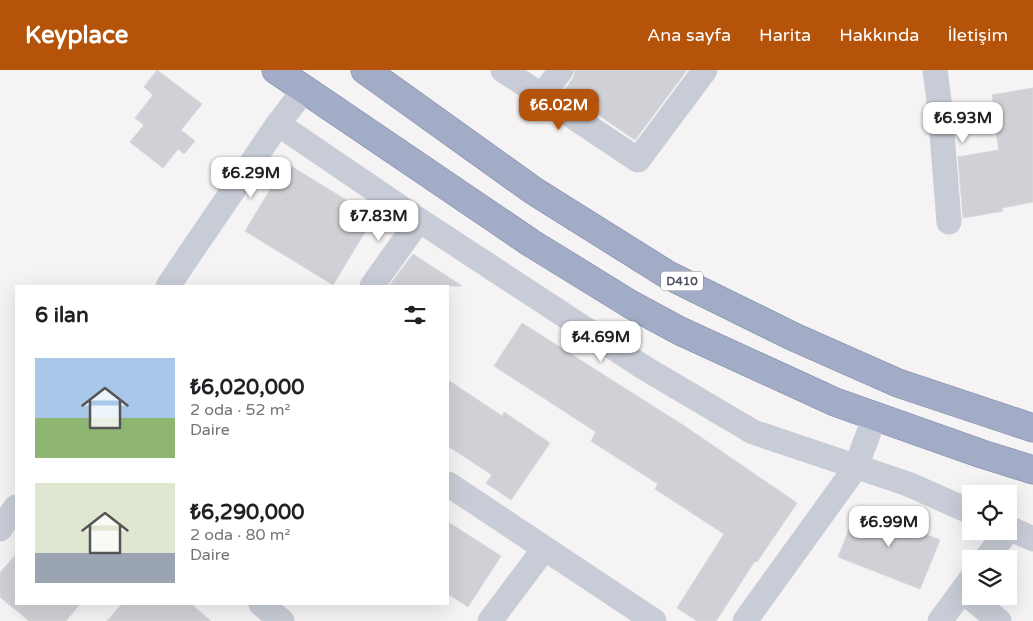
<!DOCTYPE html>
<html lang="tr">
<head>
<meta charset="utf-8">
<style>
	:root { --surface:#fff; --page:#f2f2f2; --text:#202124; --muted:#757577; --accent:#b45309 }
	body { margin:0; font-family:"Varela Round",sans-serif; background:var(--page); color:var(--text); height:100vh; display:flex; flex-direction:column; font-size:19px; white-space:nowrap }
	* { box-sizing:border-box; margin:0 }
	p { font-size:16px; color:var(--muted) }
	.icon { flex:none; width:28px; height:28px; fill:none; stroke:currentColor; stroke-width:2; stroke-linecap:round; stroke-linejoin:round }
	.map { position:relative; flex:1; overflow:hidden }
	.sheet { position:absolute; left:15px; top:215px; width:434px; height:320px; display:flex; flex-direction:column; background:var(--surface); border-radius:0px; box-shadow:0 5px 20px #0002 }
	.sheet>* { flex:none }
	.controls { position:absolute; left:962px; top:415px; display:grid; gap:10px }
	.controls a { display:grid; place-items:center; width:55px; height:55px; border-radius:0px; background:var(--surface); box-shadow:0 5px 20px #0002; font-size:25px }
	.price { position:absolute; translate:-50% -42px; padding:0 11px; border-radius:10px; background:#fff; color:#222; font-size:16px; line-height:32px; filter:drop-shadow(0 1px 2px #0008) }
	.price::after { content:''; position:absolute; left:50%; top:30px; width:15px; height:11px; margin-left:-8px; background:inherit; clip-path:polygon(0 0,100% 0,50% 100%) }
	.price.on { background:var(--accent); color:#fff }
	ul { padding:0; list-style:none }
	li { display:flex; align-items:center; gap:15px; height:125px; padding:0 20px }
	li span { display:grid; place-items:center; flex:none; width:140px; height:100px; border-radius:0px; color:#555 }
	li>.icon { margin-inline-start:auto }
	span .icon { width:60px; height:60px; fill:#fffc; stroke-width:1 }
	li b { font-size:21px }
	h2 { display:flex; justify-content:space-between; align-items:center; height:60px; padding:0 20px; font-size:21px }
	header { display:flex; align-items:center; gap:30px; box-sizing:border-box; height:70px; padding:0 25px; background:var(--accent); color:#fff }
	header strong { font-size:24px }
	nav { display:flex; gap:28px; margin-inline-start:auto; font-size:18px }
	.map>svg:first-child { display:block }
</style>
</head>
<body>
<header>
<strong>Keyplace</strong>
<nav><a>Ana sayfa</a><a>Harita</a><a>Hakkında</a><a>İletişim</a></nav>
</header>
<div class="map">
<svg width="1033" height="551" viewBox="0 0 1033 551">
	<rect width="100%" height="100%" fill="#f5f3f3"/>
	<g fill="#d0d1d6" stroke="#d7d8dd">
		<polygon points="157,0 202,34 181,60 195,71 184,84 178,79 163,98 130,72 144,55 135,48 153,25 144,17"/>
		<polygon points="575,0 687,0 635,70 564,21 573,8"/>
		<polygon points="1033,18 1033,132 1002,138 1003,141 963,148 958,87 999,80 993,44 995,44 992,25"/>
		<polygon points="286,93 374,147 333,215 245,161"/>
		<polygon points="413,184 462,216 389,216"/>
		<polygon points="522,253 686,357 797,433 757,492 755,491 716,551 697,551 677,538 724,464 655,419 658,414 591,371 596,362 494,296"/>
		<polygon points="448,310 502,346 504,342 550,373 511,430 486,413 492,405 448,376"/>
		<polygon points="858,437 940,470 920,519 838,487"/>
		<polygon points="448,452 501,486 468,537 448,524"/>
		<polygon points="16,484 16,534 80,534 66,551 29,551 0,527 0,503"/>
		<polygon points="122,534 191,534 211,551 107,551"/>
	</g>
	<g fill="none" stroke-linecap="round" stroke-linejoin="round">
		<defs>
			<g id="trunk">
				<polyline points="276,0 531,173 630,234 680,261 835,332 982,384 1033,400"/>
				<polyline points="365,0 534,121 668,205 794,267 898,313 1033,358"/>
			</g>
		</defs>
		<use href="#trunk" stroke="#7a86a9" stroke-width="29"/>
		<g stroke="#c8ccd6" stroke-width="25">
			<polyline points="503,0 638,90 705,0"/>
			<polyline points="935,0 940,38 949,152"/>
			<polyline points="542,26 561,0"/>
			<polyline points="278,54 419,150 643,297 753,362 908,414 971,442"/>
			<polyline points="168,216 278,54 304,20"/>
			<polyline points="372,216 419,150"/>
			<polyline points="448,414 654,551"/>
			<polyline points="1009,458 1033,469"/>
			<polyline points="0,459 16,437"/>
			<polyline points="986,489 1007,461"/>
			<polyline points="963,521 999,551"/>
			<polyline points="261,534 282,551"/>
			<polyline points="490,551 544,479"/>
			<polyline points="745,551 856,397 875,346"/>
			<polyline points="940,551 971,509"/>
		</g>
		<use href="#trunk" stroke="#a2acc6" stroke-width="28"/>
	</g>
	<g text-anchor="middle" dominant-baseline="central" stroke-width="4.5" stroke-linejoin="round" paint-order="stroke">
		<rect fill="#fff" stroke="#82868f" stroke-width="1" x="661" y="201.5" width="42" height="19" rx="4"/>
		<g font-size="12" font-weight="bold" fill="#4c525f">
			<text x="682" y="211">D410</text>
		</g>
	</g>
</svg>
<div class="controls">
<a><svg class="icon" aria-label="locate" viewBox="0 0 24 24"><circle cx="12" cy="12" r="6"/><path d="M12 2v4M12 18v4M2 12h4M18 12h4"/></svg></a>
<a><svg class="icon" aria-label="layers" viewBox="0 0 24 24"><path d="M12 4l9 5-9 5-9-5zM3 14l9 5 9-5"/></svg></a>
</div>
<b class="price on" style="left:559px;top:61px">₺6.02M</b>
<b class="price" style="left:963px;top:74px">₺6.93M</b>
<b class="price" style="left:251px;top:129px">₺6.29M</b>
<b class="price" style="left:379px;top:172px">₺7.83M</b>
<b class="price" style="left:601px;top:293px">₺4.69M</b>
<b class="price" style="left:889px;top:478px">₺6.99M</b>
<section class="sheet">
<h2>6 ilan<svg class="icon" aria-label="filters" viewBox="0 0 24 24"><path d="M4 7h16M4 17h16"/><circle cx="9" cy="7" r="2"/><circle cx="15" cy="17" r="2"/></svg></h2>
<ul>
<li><span style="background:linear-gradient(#a9c7e8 60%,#8fb573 0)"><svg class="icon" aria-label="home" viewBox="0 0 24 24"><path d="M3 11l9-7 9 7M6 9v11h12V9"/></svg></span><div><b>₺6,020,000</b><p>2 oda · 52 m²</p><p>Daire</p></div></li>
<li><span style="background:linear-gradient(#dfe7d0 70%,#9aa5b1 0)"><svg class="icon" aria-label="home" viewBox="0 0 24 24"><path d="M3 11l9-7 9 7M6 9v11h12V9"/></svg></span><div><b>₺6,290,000</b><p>2 oda · 80 m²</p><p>Daire</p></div></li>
</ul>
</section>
</div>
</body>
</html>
